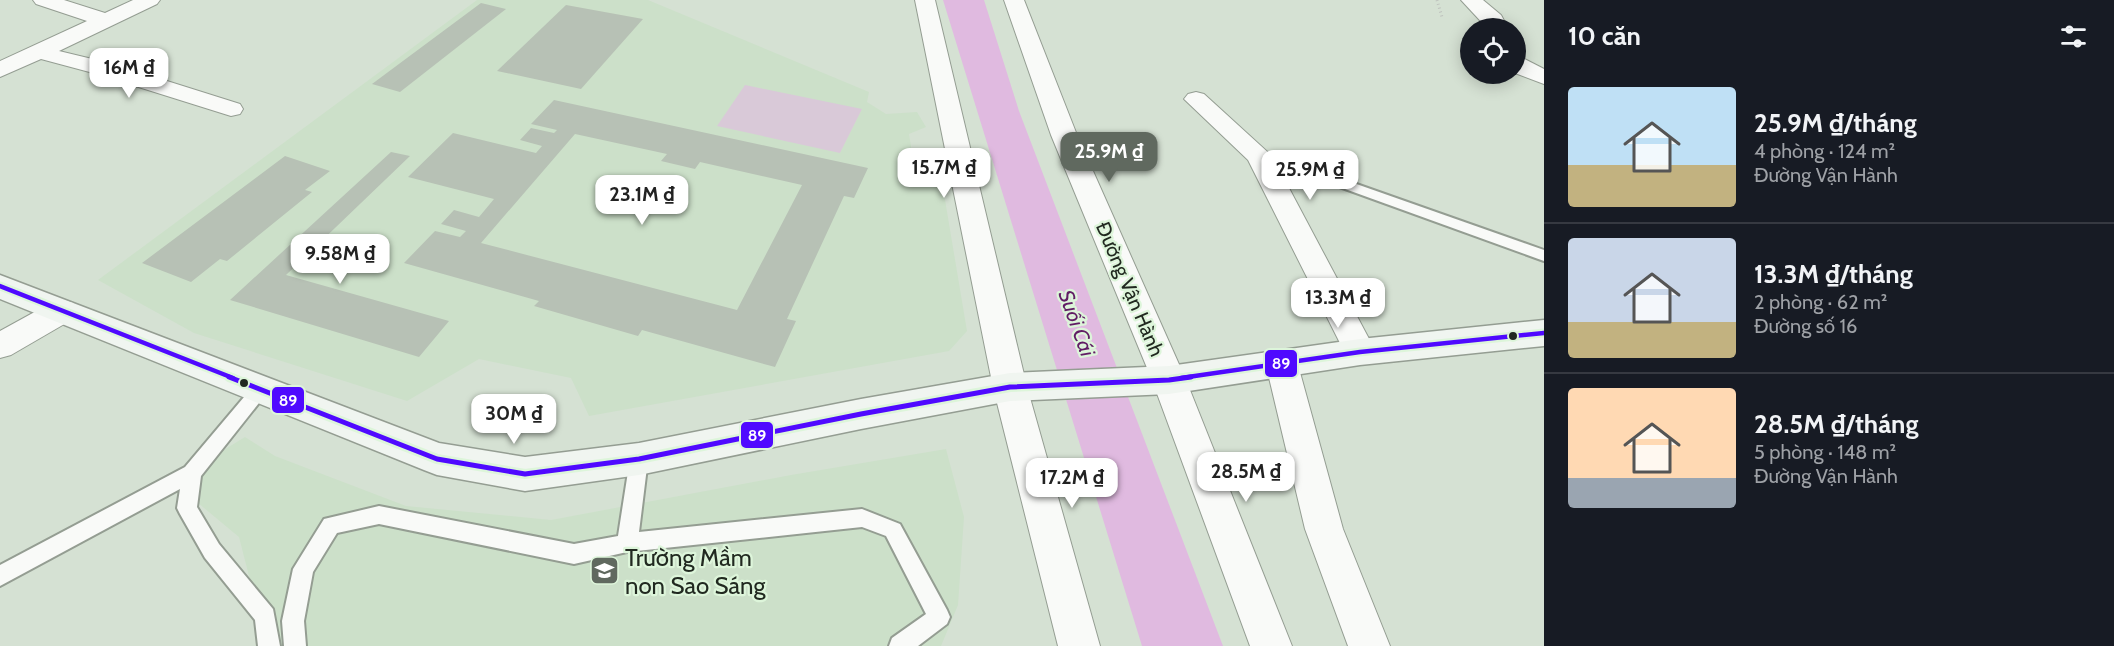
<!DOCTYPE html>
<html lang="vi">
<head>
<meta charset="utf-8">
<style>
	:root { --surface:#171b24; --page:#20242c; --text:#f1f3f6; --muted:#9ea1a6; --line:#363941; --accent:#60695f }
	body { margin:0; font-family:Cabin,sans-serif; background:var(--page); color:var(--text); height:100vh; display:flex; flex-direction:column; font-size:22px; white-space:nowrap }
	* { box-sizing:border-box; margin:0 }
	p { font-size:20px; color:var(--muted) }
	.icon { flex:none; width:33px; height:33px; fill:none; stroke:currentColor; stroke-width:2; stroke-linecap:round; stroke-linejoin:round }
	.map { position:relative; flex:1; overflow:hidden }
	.details { display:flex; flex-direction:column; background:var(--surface); width:570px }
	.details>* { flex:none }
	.tools { position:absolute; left:1460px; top:18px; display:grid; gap:12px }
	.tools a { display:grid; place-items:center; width:66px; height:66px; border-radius:50%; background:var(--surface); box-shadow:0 3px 15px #0003; font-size:30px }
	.price { position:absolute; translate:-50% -51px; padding:0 14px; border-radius:12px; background:#fff; color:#222; font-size:20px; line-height:39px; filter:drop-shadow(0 2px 3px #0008) }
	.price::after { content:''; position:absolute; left:50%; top:36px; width:18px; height:14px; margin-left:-9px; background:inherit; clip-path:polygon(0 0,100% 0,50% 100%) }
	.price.on { background:var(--accent); color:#fff }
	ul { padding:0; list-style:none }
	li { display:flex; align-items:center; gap:18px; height:150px; padding:0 24px }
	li+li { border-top:2px solid var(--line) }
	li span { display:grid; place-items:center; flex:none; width:168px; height:120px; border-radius:6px; color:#555 }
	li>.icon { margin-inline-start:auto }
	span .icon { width:72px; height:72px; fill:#fffc; stroke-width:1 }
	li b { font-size:26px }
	h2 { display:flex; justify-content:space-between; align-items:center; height:72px; padding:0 24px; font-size:26px }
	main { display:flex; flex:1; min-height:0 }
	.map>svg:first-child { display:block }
</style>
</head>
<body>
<main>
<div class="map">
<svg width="1544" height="646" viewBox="0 0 1544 646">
	<rect width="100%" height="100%" fill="#d5e1d3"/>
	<g fill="#cce0c9">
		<polygon points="477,0 648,0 869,92 867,102 886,114 917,112 926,127 909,134 913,158 939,164 967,331 949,351 589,416 571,378 479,359 407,401 194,333 98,280"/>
		<polygon points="245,437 275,456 406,506 551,520 791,475 946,449 964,517 958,605 941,646 267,646 239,537 186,493 191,470"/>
	</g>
	<polygon fill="#d9c9d8" points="745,85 862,109 840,153 717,126"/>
	<polygon fill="#e0bae0" points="943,0 984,0 1019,111 1223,646 1142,646"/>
	<g fill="#b7c1b5" fill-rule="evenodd">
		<polygon points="481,3 506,9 400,92 372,84"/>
		<polygon points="566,5 643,19 581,89 497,71"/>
		<path d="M 554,100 L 868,168 L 854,198 L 844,196 L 787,319 L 796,321 L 775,367 L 642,330 L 638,336 L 534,306 L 539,301 L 404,263 L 435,231 L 460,237 L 466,231 L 441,224 L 454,210 L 479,217 L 494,199 L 408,177 L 453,133 L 536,153 L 542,146 L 520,140 L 531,128 L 554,133 L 557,130 L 531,124 ZM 575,134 L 667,154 L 661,161 L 695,169 L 700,162 L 802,185 L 737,310 L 481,243 Z"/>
		<polygon points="391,152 410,156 286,275 449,321 419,357 230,300"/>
		<polygon points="285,156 330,171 305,190 312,192 227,261 220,259 191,282 142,263"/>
	</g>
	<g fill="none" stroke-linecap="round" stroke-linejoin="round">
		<defs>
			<g id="lane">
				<polygon points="1328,174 1544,250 1544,261 1323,181 1321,178 1323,175"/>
				<polygon points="261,382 267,384 270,389 201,476 197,507 219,544 273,609 280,646 258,646 255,620 205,558 180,514 177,508 180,489 0,586 0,565 185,467 255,384"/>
				<polygon points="639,451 646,453 648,459 639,532 862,509 900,524 947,610 950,617 947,624 918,646 889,646 892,638 926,614 886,536 862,527 627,552 574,564 379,524 337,533 313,572 304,621 306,646 284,646 282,621 293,569 324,519 379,506 574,544 618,536 630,459 632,453"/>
			</g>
			<g id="street">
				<polygon points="33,0 64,0 105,13 133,0 160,0 157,4 59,51 113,64 240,104 243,109 240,114 231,116 97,74 41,59 0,77 0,61 87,21 36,4"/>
				<polygon points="915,0 935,0 1027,387 1100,646 1058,646 993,387"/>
				<polygon points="1004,0 1024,0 1077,135 1186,380 1292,646 1250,646 1152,380 1051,135"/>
				<polygon points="1461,0 1483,0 1501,15 1508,28 1487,28"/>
				<polygon points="1515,54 1544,69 1544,84 1515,73"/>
				<polygon points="1196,92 1204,94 1272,156 1376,352 1371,361 1360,364 1349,361 1248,160 1184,99 1188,94"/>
				<polygon points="62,300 73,303 78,311 73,319 11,355 0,358 0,331 51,303"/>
				<polygon points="1282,352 1294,356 1298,365 1343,529 1390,646 1348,646 1305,529 1266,365 1270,356"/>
			</g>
			<polygon id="secondary" points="0,275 439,443 525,457 639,443 861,399 1010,373 1169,366 1360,339 1544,320 1544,346 1360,365 1169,394 1010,401 861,429 639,475 525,491 437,475 424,470 0,299"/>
		</defs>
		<use href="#lane" stroke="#949d92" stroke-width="4"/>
		<use href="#street" stroke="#949d92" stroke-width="2"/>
		<use href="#secondary" stroke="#949d92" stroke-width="3"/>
		<polyline stroke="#bfc3be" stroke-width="3" stroke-dasharray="1 3" stroke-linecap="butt" points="1437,0 1442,17"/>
		<use href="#lane" fill="#f9faf8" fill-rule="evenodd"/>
		<use href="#street" fill="#f9faf8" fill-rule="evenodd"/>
		<use href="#secondary" fill="#f0f5f0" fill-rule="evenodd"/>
		<defs>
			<g id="bus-1-far1">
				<polyline points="0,286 233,378"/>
				<polyline points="1181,378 1360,352 1544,333"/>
			</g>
			<polyline id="bus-1" points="229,377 437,459 525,474 639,459 861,414 1010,387 1169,380 1191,377"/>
		</defs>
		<use href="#bus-1-far1" stroke="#ddf5da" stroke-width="9"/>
		<use href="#bus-1" stroke="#ddf5da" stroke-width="10"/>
		<use href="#bus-1-far1" stroke="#4f0aff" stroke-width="4.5"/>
		<use href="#bus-1" stroke="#4f0aff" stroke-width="5"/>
	</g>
	<defs>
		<symbol id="school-square" viewBox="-11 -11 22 22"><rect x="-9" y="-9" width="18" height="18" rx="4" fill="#60695f" stroke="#ddf5da"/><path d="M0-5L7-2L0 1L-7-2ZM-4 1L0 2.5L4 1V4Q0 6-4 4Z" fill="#fff"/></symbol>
	</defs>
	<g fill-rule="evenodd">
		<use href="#school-square" x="588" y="554" width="33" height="33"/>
	</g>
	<g fill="#212920" stroke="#ddf5da" stroke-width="2">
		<circle cx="1513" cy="336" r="5"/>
		<circle cx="244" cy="383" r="5"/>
	</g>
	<g text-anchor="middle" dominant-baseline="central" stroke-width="4.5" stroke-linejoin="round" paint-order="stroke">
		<g font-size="20" fill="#212920" stroke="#ddf5da">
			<text transform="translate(1130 289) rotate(67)">Đường Vận Hành</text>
		</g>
		<g font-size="21" font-style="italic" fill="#611c65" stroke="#ddf5da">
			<text transform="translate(1077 323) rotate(70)">Suối Cái</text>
		</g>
		<g font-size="24" fill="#212920" stroke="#ddf5da" text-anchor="start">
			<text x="625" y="557">Trường Mầm<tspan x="625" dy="28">non Sao Sáng</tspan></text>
		</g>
	</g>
	<g stroke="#ddf5da" stroke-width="2">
		<rect x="1264" y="349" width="34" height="29" rx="6" fill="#4f0aff"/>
		<rect x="271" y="386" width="34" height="28" rx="6" fill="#4f0aff"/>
		<rect x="740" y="421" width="34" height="28" rx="6" fill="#4f0aff"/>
	</g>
	<g font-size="16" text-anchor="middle" font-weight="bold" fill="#fff">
		<text x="1281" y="369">89</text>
		<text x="288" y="406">89</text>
		<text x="757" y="441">89</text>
	</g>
</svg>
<div class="tools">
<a><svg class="icon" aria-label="locate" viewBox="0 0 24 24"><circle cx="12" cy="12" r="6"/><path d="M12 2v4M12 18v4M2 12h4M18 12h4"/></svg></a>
</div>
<b class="price" style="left:129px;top:99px">16M ₫</b>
<b class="price on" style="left:1109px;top:183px">25.9M ₫</b>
<b class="price" style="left:944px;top:199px">15.7M ₫</b>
<b class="price" style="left:1310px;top:201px">25.9M ₫</b>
<b class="price" style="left:642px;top:226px">23.1M ₫</b>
<b class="price" style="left:340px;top:285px">9.58M ₫</b>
<b class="price" style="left:1338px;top:329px">13.3M ₫</b>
<b class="price" style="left:514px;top:445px">30M ₫</b>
<b class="price" style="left:1246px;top:503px">28.5M ₫</b>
<b class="price" style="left:1072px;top:509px">17.2M ₫</b>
</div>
<section class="details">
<h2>10 căn<svg class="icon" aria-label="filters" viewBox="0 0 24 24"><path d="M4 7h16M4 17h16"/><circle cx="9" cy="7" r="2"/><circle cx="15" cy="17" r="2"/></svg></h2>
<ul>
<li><span style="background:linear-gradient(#bfe0f5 65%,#c2b280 0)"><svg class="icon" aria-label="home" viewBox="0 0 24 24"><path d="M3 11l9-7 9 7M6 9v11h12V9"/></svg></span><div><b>25.9M ₫/tháng</b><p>4 phòng · 124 m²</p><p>Đường Vận Hành</p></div></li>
<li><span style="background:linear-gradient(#c9d6e8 70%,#c2b280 0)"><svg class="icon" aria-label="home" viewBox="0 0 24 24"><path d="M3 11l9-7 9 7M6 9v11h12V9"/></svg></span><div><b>13.3M ₫/tháng</b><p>2 phòng · 62 m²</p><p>Đường số 16</p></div></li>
<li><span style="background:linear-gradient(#ffd9b3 75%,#9aa5b1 0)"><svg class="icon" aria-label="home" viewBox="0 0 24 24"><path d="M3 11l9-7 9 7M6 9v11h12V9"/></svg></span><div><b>28.5M ₫/tháng</b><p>5 phòng · 148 m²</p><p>Đường Vận Hành</p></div></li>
</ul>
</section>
</main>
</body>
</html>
